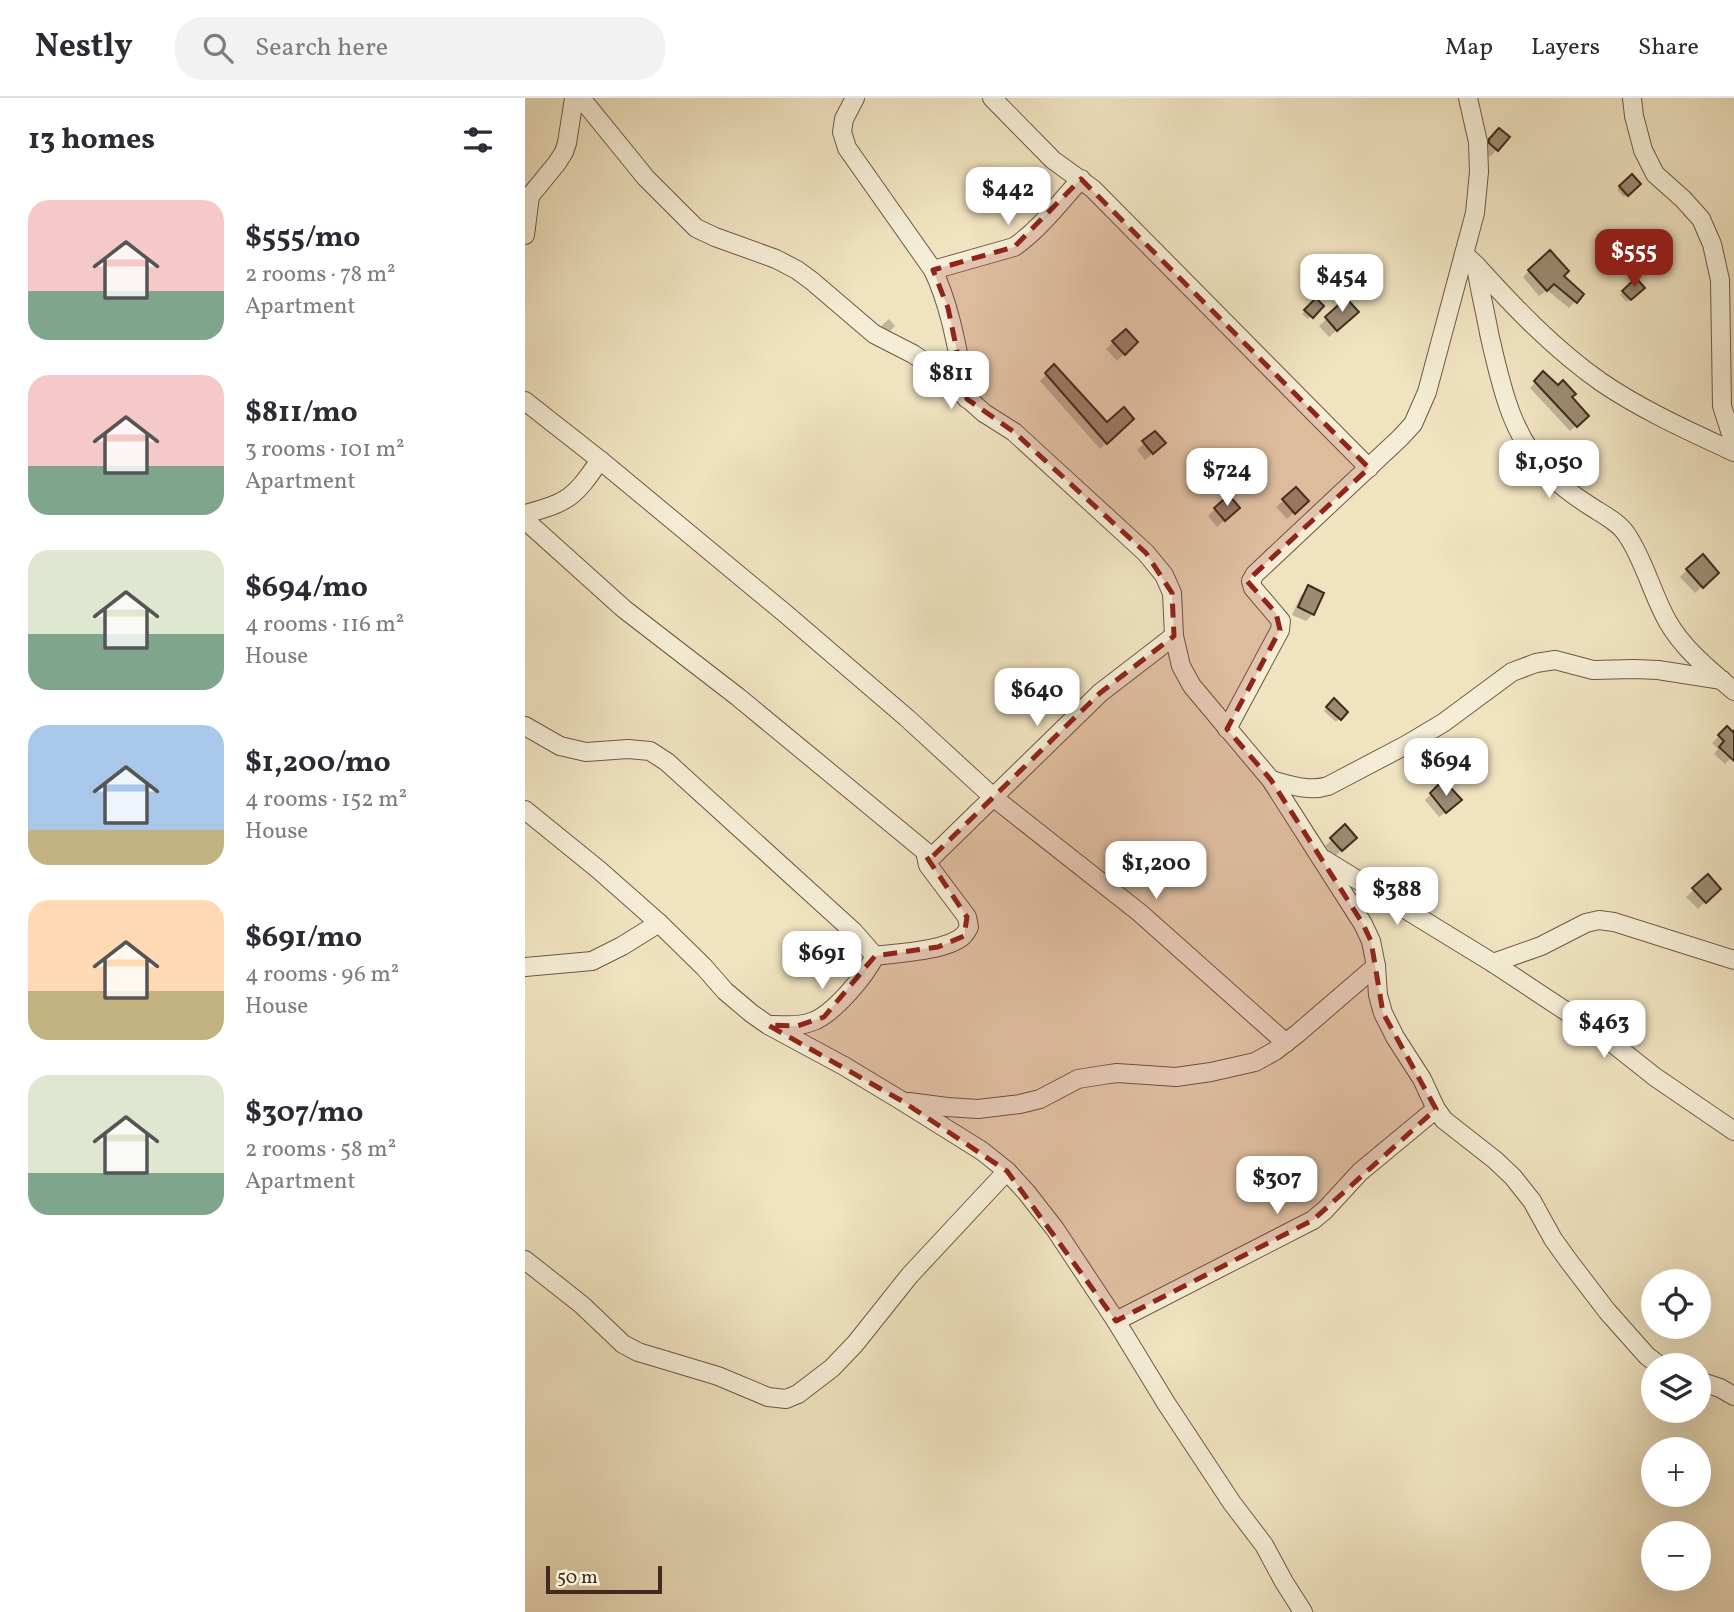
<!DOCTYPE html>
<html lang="en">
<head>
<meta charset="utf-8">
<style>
	:root { --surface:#fff; --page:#f2f2f3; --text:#2b2b33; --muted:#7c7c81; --line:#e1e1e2; --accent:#8f2418 }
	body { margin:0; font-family:Vollkorn,serif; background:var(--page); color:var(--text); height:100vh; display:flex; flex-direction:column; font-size:26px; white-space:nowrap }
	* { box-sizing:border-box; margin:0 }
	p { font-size:23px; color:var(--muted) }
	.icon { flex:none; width:38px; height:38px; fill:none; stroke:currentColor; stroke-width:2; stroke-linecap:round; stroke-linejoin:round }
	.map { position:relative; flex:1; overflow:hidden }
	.details { display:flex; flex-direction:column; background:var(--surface); width:525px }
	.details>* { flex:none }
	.controls { position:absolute; left:1116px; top:1171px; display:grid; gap:14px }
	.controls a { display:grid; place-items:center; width:70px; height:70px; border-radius:50%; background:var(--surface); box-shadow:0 7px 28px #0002; font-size:35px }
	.scale { position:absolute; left:21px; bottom:18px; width:116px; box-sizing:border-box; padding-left:7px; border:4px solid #422b1e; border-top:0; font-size:19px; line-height:24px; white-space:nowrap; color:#422b1e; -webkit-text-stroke:5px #f5edd6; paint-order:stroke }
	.price { position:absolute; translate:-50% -60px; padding:0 16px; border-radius:14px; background:#fff; color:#222; font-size:23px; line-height:46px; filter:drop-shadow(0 2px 4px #0008) }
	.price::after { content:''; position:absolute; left:50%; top:42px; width:21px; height:16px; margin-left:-10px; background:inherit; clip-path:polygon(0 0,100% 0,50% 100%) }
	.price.on { background:var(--accent); color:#fff }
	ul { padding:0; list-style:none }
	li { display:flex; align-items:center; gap:21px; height:175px; padding:0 28px }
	li span { display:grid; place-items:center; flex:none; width:196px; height:140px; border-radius:21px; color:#555 }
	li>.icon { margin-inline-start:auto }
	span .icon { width:84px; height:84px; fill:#fffc; stroke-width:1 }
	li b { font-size:30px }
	h2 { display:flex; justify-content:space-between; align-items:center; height:84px; padding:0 28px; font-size:30px }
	header { display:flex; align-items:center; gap:42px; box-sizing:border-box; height:98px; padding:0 35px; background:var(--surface); border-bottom:2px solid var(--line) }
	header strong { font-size:33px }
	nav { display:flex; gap:38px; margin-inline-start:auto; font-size:24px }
	.search { width:490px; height:63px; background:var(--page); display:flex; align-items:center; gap:18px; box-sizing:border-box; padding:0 24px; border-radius:28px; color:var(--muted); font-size:26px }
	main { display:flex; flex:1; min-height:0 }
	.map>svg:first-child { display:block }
</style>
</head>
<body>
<header>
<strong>Nestly</strong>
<div class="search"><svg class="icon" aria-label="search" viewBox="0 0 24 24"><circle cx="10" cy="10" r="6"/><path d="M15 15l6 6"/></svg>Search here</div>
<nav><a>Map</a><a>Layers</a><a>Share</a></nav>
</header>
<main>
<section class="details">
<h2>13 homes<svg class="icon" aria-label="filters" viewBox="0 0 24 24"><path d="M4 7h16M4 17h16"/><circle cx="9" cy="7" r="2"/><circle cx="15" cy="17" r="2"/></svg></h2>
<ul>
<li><span style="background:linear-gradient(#f6c9c9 65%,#7fa58c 0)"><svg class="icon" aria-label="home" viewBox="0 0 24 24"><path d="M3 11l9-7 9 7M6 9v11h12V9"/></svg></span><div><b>$555/mo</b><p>2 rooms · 78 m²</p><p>Apartment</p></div></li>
<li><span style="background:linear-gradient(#f6c9c9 65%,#7fa58c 0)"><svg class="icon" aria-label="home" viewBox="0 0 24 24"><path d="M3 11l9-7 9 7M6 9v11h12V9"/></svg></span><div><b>$811/mo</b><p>3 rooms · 101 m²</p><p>Apartment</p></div></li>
<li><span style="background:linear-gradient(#dfe7d0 60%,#7fa58c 0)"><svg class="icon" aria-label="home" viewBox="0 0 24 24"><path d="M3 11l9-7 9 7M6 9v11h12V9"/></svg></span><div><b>$694/mo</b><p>4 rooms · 116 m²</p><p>House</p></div></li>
<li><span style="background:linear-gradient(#a9c7e8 75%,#c2b280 0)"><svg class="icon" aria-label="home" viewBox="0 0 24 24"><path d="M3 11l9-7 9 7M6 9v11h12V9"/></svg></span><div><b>$1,200/mo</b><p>4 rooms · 152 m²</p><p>House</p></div></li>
<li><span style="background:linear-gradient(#ffd9b3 65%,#c2b280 0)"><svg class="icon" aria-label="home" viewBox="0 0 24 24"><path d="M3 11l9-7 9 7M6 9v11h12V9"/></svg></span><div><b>$691/mo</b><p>4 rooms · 96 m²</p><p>House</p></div></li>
<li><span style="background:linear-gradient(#dfe7d0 70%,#7fa58c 0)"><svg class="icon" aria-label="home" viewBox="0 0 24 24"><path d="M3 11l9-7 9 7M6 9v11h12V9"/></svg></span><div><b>$307/mo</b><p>2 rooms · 58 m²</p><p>Apartment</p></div></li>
</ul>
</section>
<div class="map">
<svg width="1209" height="1514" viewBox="0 0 1209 1514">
	<rect width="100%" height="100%" fill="#f0e3c0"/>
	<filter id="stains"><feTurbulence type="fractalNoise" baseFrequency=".00286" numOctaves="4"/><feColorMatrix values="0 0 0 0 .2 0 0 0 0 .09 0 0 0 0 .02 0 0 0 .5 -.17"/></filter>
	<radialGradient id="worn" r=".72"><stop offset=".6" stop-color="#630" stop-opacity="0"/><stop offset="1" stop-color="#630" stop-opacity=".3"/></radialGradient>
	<g fill="#0003">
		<polygon points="967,39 983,39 965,59 958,52 958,50"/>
		<polygon points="1107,78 1114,86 1099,99 1092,92"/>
		<polygon points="1004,173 1036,178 1057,196 1044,210 1022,192 1014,198 998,179"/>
		<polygon points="1111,182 1118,190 1102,204 1095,197"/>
		<polygon points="791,202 796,208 783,221 777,216"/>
		<polygon points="821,203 824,221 804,239 794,228"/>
		<polygon points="364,221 370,228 363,235 350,234"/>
		<polygon points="600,233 611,244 592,263 581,251"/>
		<polygon points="529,269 581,327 607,321 575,351 515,283"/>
		<polygon points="1018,276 1062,318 1045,333 1005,290"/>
		<polygon points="619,345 631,352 620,362 612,352"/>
		<polygon points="771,391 781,403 762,421 751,409"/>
		<polygon points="690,411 706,417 692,429 683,418"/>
		<polygon points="1162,472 1192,475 1170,495 1155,479"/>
		<polygon points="784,490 788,516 781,523 767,517 776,497"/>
		<polygon points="809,603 821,614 811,624 799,613"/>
		<polygon points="1201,631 1209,638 1209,657 1200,666 1189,656 1193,651 1187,645"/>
		<polygon points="914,688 929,708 914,719 900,702"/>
		<polygon points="820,729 830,740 809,759 800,748"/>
		<polygon points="1183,779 1194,791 1173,811 1161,799"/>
	</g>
	<g fill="#9c8b72" stroke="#422b1e" stroke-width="2">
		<polygon points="974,30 985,39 973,53 964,45 964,41"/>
		<polygon points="1107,76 1116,86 1103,98 1094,88"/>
		<polygon points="1025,152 1044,173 1039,178 1059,196 1052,205 1029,186 1022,193 1003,172"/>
		<polygon points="1111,180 1120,190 1106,202 1097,193"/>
		<polygon points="791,200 799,208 788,220 779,212"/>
		<polygon points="821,200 834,214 812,233 800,219"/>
		<polygon points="601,231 613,244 600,257 587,243"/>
		<polygon points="529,266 582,324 599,309 609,321 582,346 520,275"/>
		<polygon points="1018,273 1033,287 1038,282 1051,296 1047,299 1064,318 1052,329 1009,283"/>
		<polygon points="630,333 641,345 628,356 617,343"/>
		<polygon points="771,389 784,403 770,416 757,401"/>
		<polygon points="704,397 715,410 700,423 689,410"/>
		<polygon points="1178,456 1194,475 1178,490 1161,471"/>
		<polygon points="783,487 799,495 789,517 773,509"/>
		<polygon points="809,600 823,614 816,622 801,609"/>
		<polygon points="1202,628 1208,634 1209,632 1209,663 1194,649 1199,643 1193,637"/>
		<polygon points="914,686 922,693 926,690 937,702 921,715 905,695"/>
		<polygon points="820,726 832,740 817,753 805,740"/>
		<polygon points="1183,776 1196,791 1181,805 1167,790"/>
	</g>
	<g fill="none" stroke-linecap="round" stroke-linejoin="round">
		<defs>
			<g id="minor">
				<polyline points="56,0 121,80 171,130 190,139 251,161 272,172 287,183 349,236 388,256 406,268 459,315 489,334 621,455 639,477 647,495 649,538 656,568 667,588 746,682 838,826 846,843 851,868 853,897 858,915 870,939 897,981 911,1011 919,1022 970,1062 988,1079 1007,1103 1028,1141 1043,1162 1082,1213 1122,1258 1134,1267"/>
				<path d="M 330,0 L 319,21 L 317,34 L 322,50 L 408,172 C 427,212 433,257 442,301"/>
				<polyline points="467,0 528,62 568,91 844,370"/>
				<polyline points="1107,0 1109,18 1118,52 1130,76 1158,101 1176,121 1187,146 1195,182 1197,308 1206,336 1209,340"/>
				<polyline points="0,137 5,98 32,65 39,54 42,45 49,0"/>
				<path d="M 939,156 L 951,167 C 954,190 960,212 964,235 C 976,287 986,340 1027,379 C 1038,390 1051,399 1065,408 C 1077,416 1094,424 1102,437 C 1120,464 1127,496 1143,524 C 1159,552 1185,572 1209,593"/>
				<path d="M 951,167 C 989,209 1029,251 1076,284 C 1117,312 1164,333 1209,354"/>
				<path d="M 408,172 L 489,149 C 515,131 535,104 556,81"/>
				<polyline points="0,303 75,362 262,517 382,620 468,699 615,815 761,945"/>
				<path d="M 0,416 C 44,404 49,400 75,362"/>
				<polyline points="0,422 99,511 213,599 407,759"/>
				<polyline points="0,628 35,648 61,654 103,651 125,653 142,664 329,834 350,858"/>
				<polyline points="702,631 755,532 756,523 728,490 726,483 730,476 875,340 888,326 902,294 950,115 954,74 953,44 943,0"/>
				<path d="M 746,682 C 765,687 784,694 803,688 L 881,647 L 918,625 L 987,574 L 1011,565 L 1030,562 L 1068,572 L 1110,571 L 1133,572 L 1197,582"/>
				<polyline points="0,712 74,772 134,825 179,869 200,893 226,915 243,927 319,968 377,1003 457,1053 482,1073 502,1095 530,1131 591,1223 641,1305 707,1405 739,1447 759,1484 778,1514"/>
				<polyline points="800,762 968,865 1077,937 1130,979 1209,1033"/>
				<path d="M 350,858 C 372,855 421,853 438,838 C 439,837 443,831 444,829 L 442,819 L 403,767 L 401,758 L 407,759 L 575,595 L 649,538"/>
				<polyline points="968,865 1016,848 1061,825 1074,822 1089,824 1209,862"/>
				<polyline points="0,869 67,863 97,848 134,825"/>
				<path d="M 248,927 C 261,927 273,929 286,924 C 307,918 340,878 350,858"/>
				<polyline points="384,1004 422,1009 453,1011 495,1006 515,1001 553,981 578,977 592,975 651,979 686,974 730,964 750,953 772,936 851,868"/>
				<polyline points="0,1162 57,1207 98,1246 113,1254 193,1278 243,1299 261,1301 273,1296 307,1270 330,1246 385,1177 482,1073"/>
				<polyline points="591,1223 788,1122 800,1112 835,1074 911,1011"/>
				<polyline points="1174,1283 1195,1290 1209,1298"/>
			</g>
		</defs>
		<use href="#minor" stroke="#6e5946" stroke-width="20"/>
		<use href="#minor" stroke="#f5edd6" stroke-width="18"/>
	</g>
	<path fill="#8f2418" fill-opacity="0.2" stroke="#8f2418" stroke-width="5" stroke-dasharray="14 9" stroke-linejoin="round" d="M 556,81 L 844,370 L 722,483 L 751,515 L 755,532 L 702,631 L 746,682 L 838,826 L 846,843 L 858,915 L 911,1011 L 788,1122 L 591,1223 L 482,1073 L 377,1003 L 243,927 L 272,928 L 299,919 L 350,858 L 413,849 L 439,838 L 442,819 L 401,758 L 407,759 L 575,595 L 649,538 L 647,495 L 621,455 L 489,334 L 442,301 L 423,210 L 408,172 L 489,149 Z"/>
	<rect width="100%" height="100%" filter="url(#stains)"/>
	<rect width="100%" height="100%" fill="url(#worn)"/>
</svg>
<div class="controls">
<a><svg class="icon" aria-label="locate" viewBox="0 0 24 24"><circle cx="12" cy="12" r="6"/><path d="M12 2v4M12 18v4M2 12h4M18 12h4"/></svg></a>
<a><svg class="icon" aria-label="layers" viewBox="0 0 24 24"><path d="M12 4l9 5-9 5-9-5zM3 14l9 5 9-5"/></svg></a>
<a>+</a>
<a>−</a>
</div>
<div class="scale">50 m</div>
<b class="price" style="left:483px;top:129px">$442</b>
<b class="price on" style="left:1109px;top:191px">$555</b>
<b class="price" style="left:817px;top:216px">$454</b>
<b class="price" style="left:426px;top:313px">$811</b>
<b class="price" style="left:1024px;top:402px">$1,050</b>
<b class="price" style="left:702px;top:410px">$724</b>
<b class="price" style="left:512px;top:630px">$640</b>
<b class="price" style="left:921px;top:700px">$694</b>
<b class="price" style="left:631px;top:803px">$1,200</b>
<b class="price" style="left:872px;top:829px">$388</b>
<b class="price" style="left:297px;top:893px">$691</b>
<b class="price" style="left:1079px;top:962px">$463</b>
<b class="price" style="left:752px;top:1118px">$307</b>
</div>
</main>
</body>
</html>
